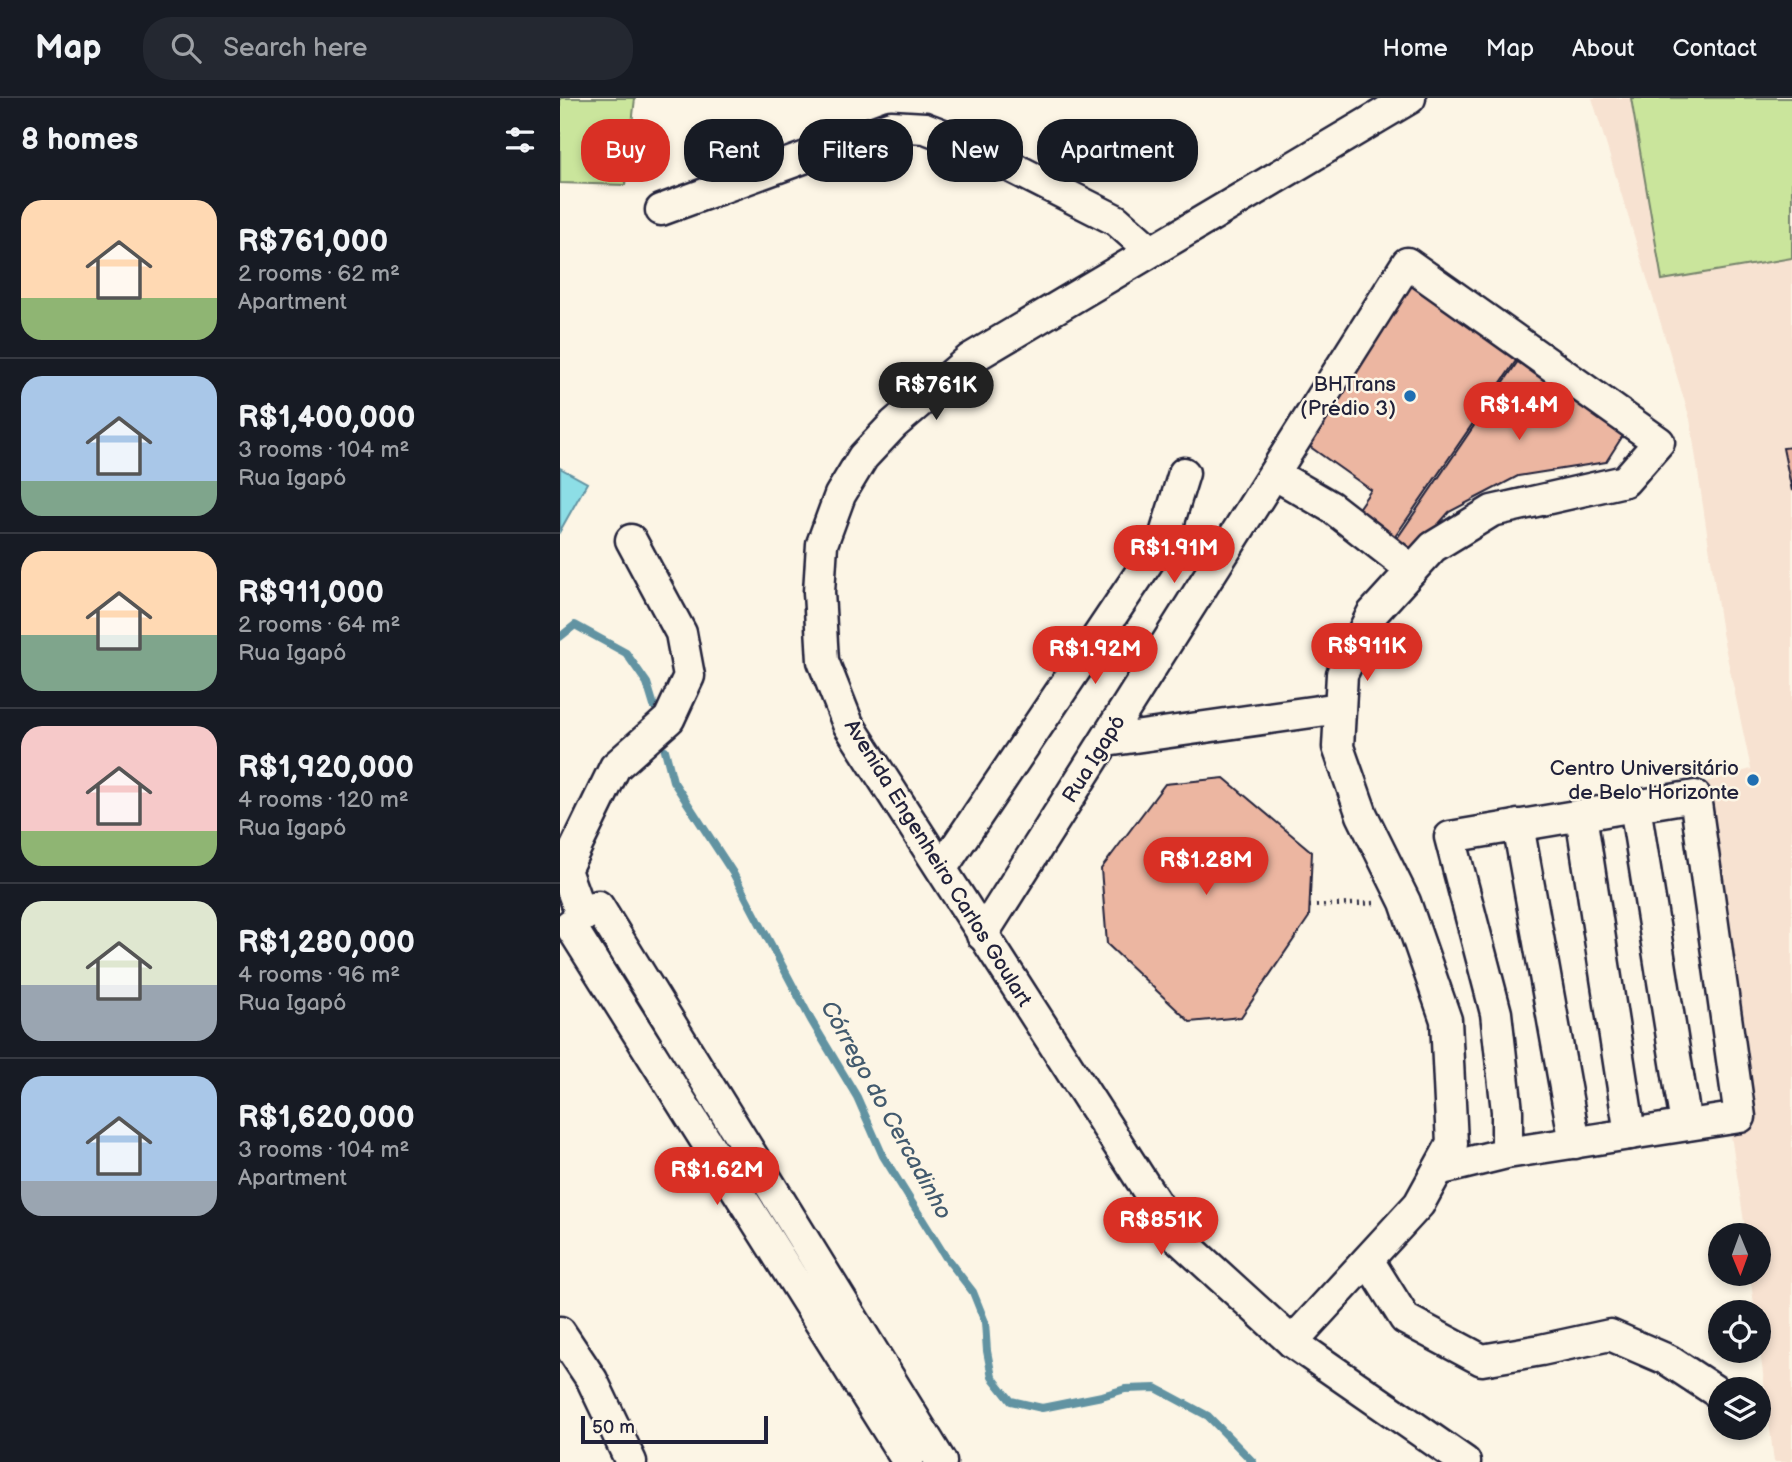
<!DOCTYPE html>
<html lang="en">
<head>
<meta charset="utf-8">
<style>
	:root { --surface:#171b24; --page:#242831; --text:#f1f3f6; --muted:#9ea1a6; --line:#363941; --accent:#d93025 }
	body { margin:0; font-family:"Balsamiq Sans",sans-serif; background:var(--page); color:var(--text); height:100vh; display:flex; flex-direction:column; font-size:26px; white-space:nowrap }
	* { box-sizing:border-box; margin:0 }
	p { font-size:23px; color:var(--muted) }
	.icon { flex:none; width:38px; height:38px; fill:none; stroke:currentColor; stroke-width:2; stroke-linecap:round; stroke-linejoin:round }
	.map { position:relative; flex:1; overflow:hidden }
	.details { display:flex; flex-direction:column; background:var(--surface); width:560px }
	.details>* { flex:none }
	.top-card { position:absolute; left:21px; top:21px; width:665px; height:63px; display:flex; gap:14px }
	.needle { width:46px; rotate:179deg }
	.fabs { position:absolute; left:1148px; top:1125px; display:grid; gap:14px }
	.fabs a { display:grid; place-items:center; width:63px; height:63px; border-radius:50%; background:var(--surface); box-shadow:0 4px 10px #0003; font-size:35px }
	.scale { position:absolute; left:21px; bottom:18px; width:187px; box-sizing:border-box; padding-left:7px; border:4px solid #22223b; border-top:0; font-size:19px; line-height:24px; white-space:nowrap; color:#22223b; -webkit-text-stroke:5px #fcf5e5; paint-order:stroke }
	.price { position:absolute; translate:-50% -60px; padding:0 16px; border-radius:24px; background:var(--accent); color:#fff; font-size:23px; line-height:46px; filter:drop-shadow(0 2px 4px #0008) }
	.price::after { content:''; position:absolute; left:50%; top:42px; width:21px; height:16px; margin-left:-10px; background:inherit; clip-path:polygon(0 0,100% 0,50% 100%) }
	.price.selected { background:#222; color:#fff }
	ul { padding:0; list-style:none }
	li { display:flex; align-items:center; gap:21px; height:175px; padding:0 21px }
	li+li { border-top:2px solid var(--line) }
	li span { display:grid; place-items:center; flex:none; width:196px; height:140px; border-radius:21px; color:#555 }
	li>.icon { margin-inline-start:auto }
	span .icon { width:84px; height:84px; fill:#fffc; stroke-width:1 }
	li b { font-size:30px }
	h2 { display:flex; justify-content:space-between; align-items:center; height:84px; padding:0 21px; font-size:30px }
	.chip { padding:0 24px; border-radius:28px; background:var(--surface); box-shadow:0 4px 10px #0003; font-size:24px; line-height:63px }
	.chip.selected { background:var(--accent); color:#fff }
	header { display:flex; align-items:center; gap:42px; box-sizing:border-box; height:98px; padding:0 35px; background:var(--surface); border-bottom:2px solid var(--line) }
	header strong { font-size:33px }
	nav { display:flex; gap:38px; margin-inline-start:auto; font-size:24px }
	.search { width:490px; height:63px; background:var(--page); display:flex; align-items:center; gap:18px; box-sizing:border-box; padding:0 24px; border-radius:28px; color:var(--muted); font-size:26px }
	main { display:flex; flex:1; min-height:0 }
	.map>svg:first-child { display:block }
</style>
</head>
<body>
<header>
<strong>Map</strong>
<div class="search"><svg class="icon" aria-label="search" viewBox="0 0 24 24"><circle cx="10" cy="10" r="6"/><path d="M15 15l6 6"/></svg>Search here</div>
<nav><a>Home</a><a>Map</a><a>About</a><a>Contact</a></nav>
</header>
<main>
<section class="details">
<h2>8 homes<svg class="icon" aria-label="filters" viewBox="0 0 24 24"><path d="M4 7h16M4 17h16"/><circle cx="9" cy="7" r="2"/><circle cx="15" cy="17" r="2"/></svg></h2>
<ul>
<li><span style="background:linear-gradient(#ffd9b3 70%,#8fb573 0)"><svg class="icon" aria-label="home" viewBox="0 0 24 24"><path d="M3 11l9-7 9 7M6 9v11h12V9"/></svg></span><div><b>R$761,000</b><p>2 rooms · 62 m²</p><p>Apartment</p></div></li>
<li><span style="background:linear-gradient(#a9c7e8 75%,#7fa58c 0)"><svg class="icon" aria-label="home" viewBox="0 0 24 24"><path d="M3 11l9-7 9 7M6 9v11h12V9"/></svg></span><div><b>R$1,400,000</b><p>3 rooms · 104 m²</p><p>Rua Igapó</p></div></li>
<li><span style="background:linear-gradient(#ffd9b3 60%,#7fa58c 0)"><svg class="icon" aria-label="home" viewBox="0 0 24 24"><path d="M3 11l9-7 9 7M6 9v11h12V9"/></svg></span><div><b>R$911,000</b><p>2 rooms · 64 m²</p><p>Rua Igapó</p></div></li>
<li><span style="background:linear-gradient(#f6c9c9 75%,#8fb573 0)"><svg class="icon" aria-label="home" viewBox="0 0 24 24"><path d="M3 11l9-7 9 7M6 9v11h12V9"/></svg></span><div><b>R$1,920,000</b><p>4 rooms · 120 m²</p><p>Rua Igapó</p></div></li>
<li><span style="background:linear-gradient(#dfe7d0 60%,#9aa5b1 0)"><svg class="icon" aria-label="home" viewBox="0 0 24 24"><path d="M3 11l9-7 9 7M6 9v11h12V9"/></svg></span><div><b>R$1,280,000</b><p>4 rooms · 96 m²</p><p>Rua Igapó</p></div></li>
<li><span style="background:linear-gradient(#a9c7e8 75%,#9aa5b1 0)"><svg class="icon" aria-label="home" viewBox="0 0 24 24"><path d="M3 11l9-7 9 7M6 9v11h12V9"/></svg></span><div><b>R$1,620,000</b><p>3 rooms · 104 m²</p><p>Apartment</p></div></li>
</ul>
</section>
<div class="map">
<svg width="1232" height="1364" viewBox="0 0 1232 1364">
	<rect width="100%" height="100%" fill="#fcf5e5"/>
	<filter id="ink" filterUnits="userSpaceOnUse"><feTurbulence type="fractalNoise" baseFrequency=".0143" numOctaves="2"/><feDisplacementMap in="SourceGraphic" scale="14" xChannelSelector="R" yChannelSelector="G"/><feConvolveMatrix kernelMatrix="1 2 1 2 8 2 1 2 1" color-interpolation-filters="sRGB"/></filter>
	<g filter="url(#ink)">
		<polygon fill="#f7e2d1" points="1032,0 1232,0 1232,1364 1214,1364 1199,1244 1199,1214 1195,1214 1190,1176 1199,1176 1199,1138 1186,1137 1119,692 1191,671 1162,535 1130,321"/>
		<g fill="#cae59c" stroke="#76846c" stroke-width="2">
			<polygon points="0,0 75,0 65,87 0,85"/>
			<polygon points="1071,0 1232,0 1232,160 1102,182"/>
		</g>
		<polygon fill="#8ddee6" stroke="#6293a2" stroke-width="2" points="0,370 27,385 0,433"/>
		<g fill="none" stroke-linecap="round" stroke-linejoin="round">
			<g stroke="#6293a2" stroke-width="8">
				<polyline points="0,539 15,527 66,555 87,585 94,608"/>
				<polyline points="105,652 113,683 173,775 251,922 297,999 323,1058 385,1158 413,1194 425,1224 427,1253 432,1279 451,1303 482,1310 542,1298 565,1291 596,1290 648,1318 693,1364"/>
			</g>
		</g>
		<g fill="#ecb6a1" stroke="#22223b" stroke-width="2">
			<polygon points="848,175 962,254 832,443 793,418 811,392 739,341"/>
			<polygon points="965,253 1069,328 1046,364 958,378 889,414 855,453 836,442"/>
			<polygon points="1232,349 1232,393 1223,350"/>
			<polygon points="664,680 752,754 749,819 681,919 630,924 547,846 541,771 605,686"/>
		</g>
		<g fill="none" stroke-linecap="round" stroke-linejoin="round">
			<defs>
				<g id="minor">
					<polyline points="850,0 410,261 334,326 303,359 280,397 262,446 259,494 263,563 288,626 619,1141 732,1244 905,1364"/>
					<polyline points="101,112 331,28 365,30 402,44 556,122 591,153"/>
					<polyline points="714,376 771,409 852,472"/>
					<polyline points="546,643 780,610"/>
					<polyline points="1075,708 1126,1027"/>
					<polyline points="1021,717 1070,1036"/>
					<polyline points="958,727 1015,1045"/>
					<polyline points="382,770 604,440 624,375"/>
					<polyline points="22,819 5,772 55,669 109,621 129,578 121,535 71,442"/>
					<polyline points="422,837 847,165 1099,344 1065,383 932,413 873,449 812,516 782,576 778,649 802,717 845,804 886,922 892,1046 859,1106 732,1244"/>
					<polyline points="878,1072 947,1055 1180,1019 1135,698 890,739 936,915 947,1013 947,1055"/>
					<polyline points="808,1162 845,1221 922,1262 981,1252 1050,1237 1108,1262 1160,1296"/>
					<polyline points="0,1234 32,1282 71,1364"/>
					<polyline points="348,1364 10,827 38,808 381,1364"/>
				</g>
			</defs>
			<use href="#minor" stroke="#22223b" stroke-width="35"/>
			<polyline stroke="#22223b" stroke-width="4.5" stroke-dasharray="2 5" stroke-linecap="butt" points="749,808 816,805"/>
			<use href="#minor" stroke="#fcf5e5" stroke-width="30"/>
		</g>
	</g>
	<g fill="#1f6fb2" stroke="#fcf5e5" stroke-width="2.5">
		<circle cx="850" cy="298" r="7"/>
		<circle cx="1193" cy="682" r="7"/>
	</g>
	<g text-anchor="middle" dominant-baseline="central" stroke-width="5" stroke-linejoin="round" paint-order="stroke">
		<g font-size="21" fill="#22223b" stroke="#fcf5e5" text-anchor="end">
			<text x="836" y="286">BHTrans<tspan x="836" dy="24">(Prédio 3)</tspan></text>
			<text x="1179" y="670">Centro Universitário<tspan x="1179" dy="24">de Belo Horizonte</tspan></text>
		</g>
		<g font-size="21" fill="#22223b" stroke="#fcf5e5">
			<text transform="translate(534 661) rotate(-58)">Rua Igapó</text>
			<text transform="translate(378 765) rotate(58)">Avenida Engenheiro Carlos Goulart</text>
		</g>
		<g font-size="23" font-style="italic" fill="#425a6e" stroke="#fcf5e5">
			<text transform="translate(326 1012) rotate(61)">Córrego do Cercadinho</text>
		</g>
	</g>
</svg>
<div class="fabs">
<a><svg class="needle" viewBox="-14 -14 28 28"><path d="M0-13l5 13h-10z" fill="#e53935"/><path d="M0 13l5-13h-10z" fill="#9ea1a6"/></svg></a>
<a><svg class="icon" aria-label="locate" viewBox="0 0 24 24"><circle cx="12" cy="12" r="6"/><path d="M12 2v4M12 18v4M2 12h4M18 12h4"/></svg></a>
<a><svg class="icon" aria-label="layers" viewBox="0 0 24 24"><path d="M12 4l9 5-9 5-9-5zM3 14l9 5 9-5"/></svg></a>
</div>
<div class="scale">50 m</div>
<b class="price selected" style="left:376px;top:324px">R$761K</b>
<b class="price" style="left:959px;top:344px">R$1.4M</b>
<b class="price" style="left:614px;top:487px">R$1.91M</b>
<b class="price" style="left:807px;top:585px">R$911K</b>
<b class="price" style="left:535px;top:588px">R$1.92M</b>
<b class="price" style="left:646px;top:799px">R$1.28M</b>
<b class="price" style="left:157px;top:1109px">R$1.62M</b>
<b class="price" style="left:601px;top:1159px">R$851K</b>
<div class="top-card">
<a class="chip selected">Buy</a>
<a class="chip">Rent</a>
<a class="chip">Filters</a>
<a class="chip">New</a>
<a class="chip">Apartment</a>
</div>
</div>
</main>
</body>
</html>
